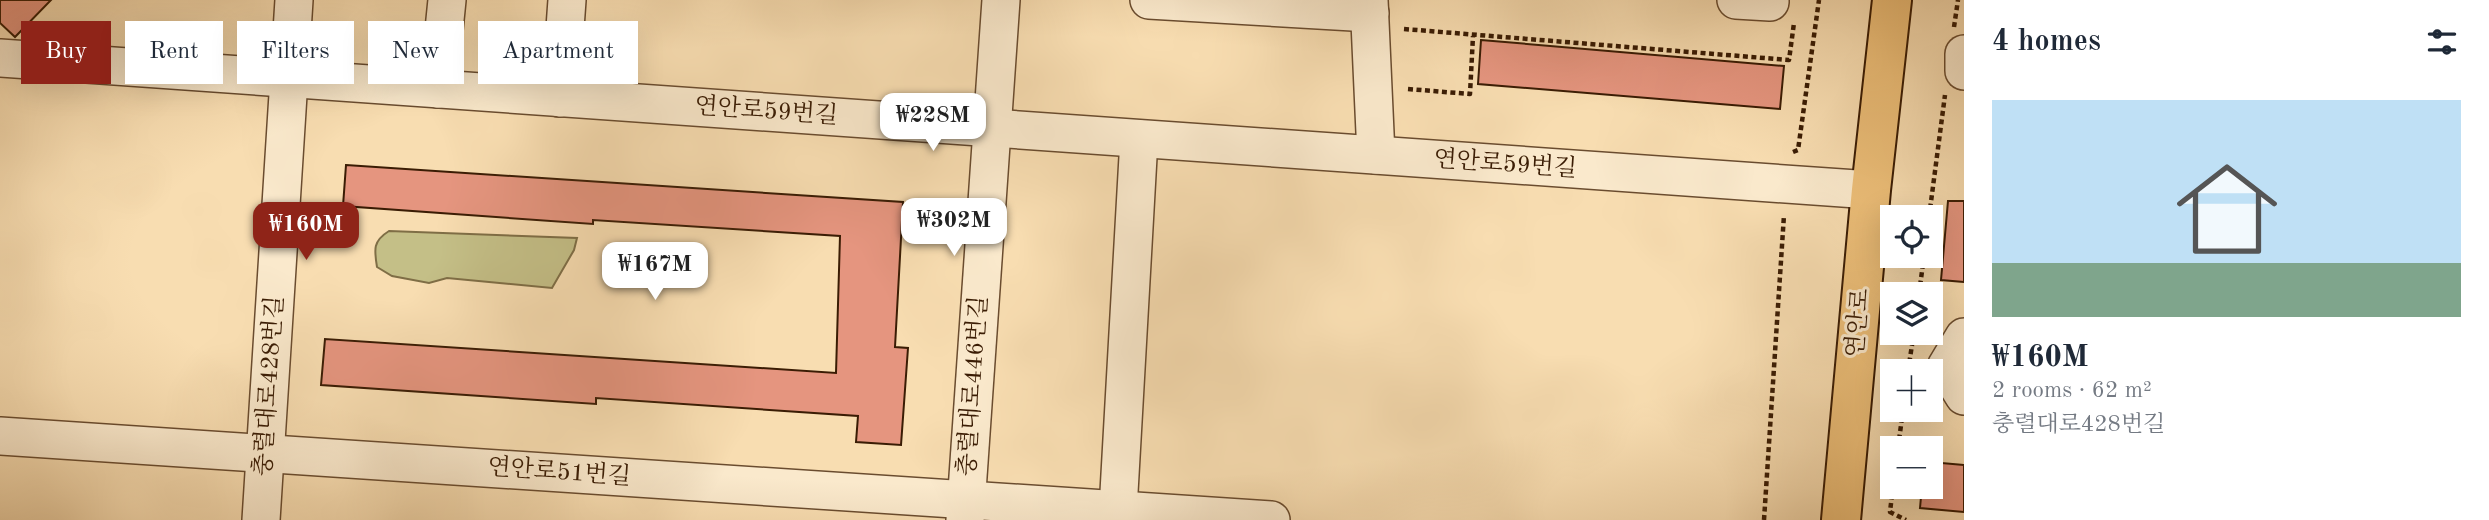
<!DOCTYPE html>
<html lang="en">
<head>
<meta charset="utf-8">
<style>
	:root { --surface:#fff; --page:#f6f6f7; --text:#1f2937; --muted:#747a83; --line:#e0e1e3; --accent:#8f2418 }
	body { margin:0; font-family:"Old Standard TT","Noto Serif KR",serif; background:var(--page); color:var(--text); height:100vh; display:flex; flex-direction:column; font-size:26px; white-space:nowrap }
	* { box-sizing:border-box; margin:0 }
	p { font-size:23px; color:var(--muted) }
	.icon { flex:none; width:38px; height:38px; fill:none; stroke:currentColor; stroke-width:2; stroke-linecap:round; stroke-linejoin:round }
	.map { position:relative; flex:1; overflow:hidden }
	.side { display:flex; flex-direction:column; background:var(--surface); width:525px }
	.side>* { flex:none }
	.hud { position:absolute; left:21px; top:21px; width:665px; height:63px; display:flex; gap:14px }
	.fabs { position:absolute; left:1880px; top:205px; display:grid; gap:14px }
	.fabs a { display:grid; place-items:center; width:63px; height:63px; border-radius:0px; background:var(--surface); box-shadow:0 7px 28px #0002; font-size:35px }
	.price { position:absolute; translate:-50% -60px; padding:0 16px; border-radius:14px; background:#fff; color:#222; font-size:23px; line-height:46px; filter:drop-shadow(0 2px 4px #0008) }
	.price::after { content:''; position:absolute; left:50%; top:42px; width:21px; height:16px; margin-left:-10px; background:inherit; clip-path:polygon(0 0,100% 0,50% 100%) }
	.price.active { background:var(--accent); color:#fff }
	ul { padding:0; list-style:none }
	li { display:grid; align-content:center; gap:14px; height:371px; padding:0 28px }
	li+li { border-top:2px solid var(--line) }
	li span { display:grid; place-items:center; height:217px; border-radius:0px; color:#555 }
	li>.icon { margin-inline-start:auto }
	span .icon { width:126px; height:126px; fill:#fffc; stroke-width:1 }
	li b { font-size:30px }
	h2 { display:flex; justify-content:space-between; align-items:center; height:84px; padding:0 28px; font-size:30px }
	.tag { padding:0 24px; border-radius:0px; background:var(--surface); box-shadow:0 7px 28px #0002; font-size:24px; line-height:63px }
	.tag.active { background:var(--accent); color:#fff }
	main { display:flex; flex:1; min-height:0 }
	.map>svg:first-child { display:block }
</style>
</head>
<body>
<main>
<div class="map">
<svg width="1964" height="520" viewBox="0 0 1964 520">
	<rect width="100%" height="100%" fill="#f8ddb1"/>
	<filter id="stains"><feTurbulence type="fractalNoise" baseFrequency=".00286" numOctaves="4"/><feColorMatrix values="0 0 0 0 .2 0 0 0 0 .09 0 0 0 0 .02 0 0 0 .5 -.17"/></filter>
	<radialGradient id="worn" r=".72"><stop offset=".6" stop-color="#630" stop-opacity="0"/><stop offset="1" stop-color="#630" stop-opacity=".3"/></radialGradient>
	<path fill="#c4bf87" stroke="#7f6e46" stroke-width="2" d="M 389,231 L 577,238 L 574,250 L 552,288 L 447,278 L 429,283 L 392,276 L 377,267 C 374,249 373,241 389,231 Z"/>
	<g fill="#e5957f" stroke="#3a1c04" stroke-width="2">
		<polygon points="0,0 51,0 15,37 0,23"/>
		<polygon points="1481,40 1784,66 1780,109 1478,84"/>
		<polygon points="346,165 903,202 895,347 908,348 901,445 856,442 858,416 596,398 596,404 321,385 325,339 836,373 840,236 593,220 593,224 343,206"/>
		<polygon points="1948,201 1964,201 1964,282 1941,280"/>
		<polygon points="1930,462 1964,465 1964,512 1920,508 1922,486 1930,486"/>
	</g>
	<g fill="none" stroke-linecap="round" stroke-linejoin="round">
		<defs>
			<g id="minor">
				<polyline points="1149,0 1370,13"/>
				<polyline points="1369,0 1376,155"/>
				<polyline points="1736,0 1770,2 1770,0"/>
				<polyline points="1964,54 1964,71"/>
				<polyline points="0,58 1871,190"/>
				<polyline points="438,89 447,0"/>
				<polyline points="560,98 567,0"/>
				<polyline points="1964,337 1946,367 1964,396"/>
				<polyline points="0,436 1271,520"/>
				<polyline points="1118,510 1139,139"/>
				<polyline points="261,520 294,0"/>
				<polyline points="965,520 1001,0"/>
			</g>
			<polyline id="major" points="1841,520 1871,190 1892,0"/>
		</defs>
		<use href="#minor" stroke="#6a4c2f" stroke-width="40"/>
		<use href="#major" stroke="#3a1c04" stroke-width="42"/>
		<g stroke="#3a1c04" stroke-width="4.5" stroke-dasharray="5 3.5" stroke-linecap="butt">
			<polyline points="1954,27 1958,0"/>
			<polyline points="1404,29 1789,60 1794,23"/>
			<polyline points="1408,89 1470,94 1473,36"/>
			<polyline points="1793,152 1798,150 1819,0"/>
			<polyline points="1929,217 1945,95"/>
			<polyline points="1919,294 1924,256"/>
			<polyline points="1908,371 1914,332"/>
			<polyline points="1898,448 1903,410"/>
			<polyline points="1893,486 1890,512 1906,520"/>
			<polyline points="1764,520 1784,215"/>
		</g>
		<use href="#minor" stroke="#fae9cc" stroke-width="37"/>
		<use href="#major" stroke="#ecbe78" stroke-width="38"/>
	</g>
	<g text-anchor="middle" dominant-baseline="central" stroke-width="6" stroke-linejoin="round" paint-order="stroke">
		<g font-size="24" fill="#3a1c04" stroke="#fae9cc">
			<text transform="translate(766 112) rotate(4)">연안로59번길</text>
			<text transform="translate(1505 165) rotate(4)">연안로59번길</text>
			<text transform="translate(1859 323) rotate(-85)">연안로</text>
			<text transform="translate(270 386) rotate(-86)">충렬대로428번길</text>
			<text transform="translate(974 386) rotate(-86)">충렬대로446번길</text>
			<text transform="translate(559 473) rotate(4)">연안로51번길</text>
		</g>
	</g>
	<rect width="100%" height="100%" filter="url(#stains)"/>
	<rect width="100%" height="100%" fill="url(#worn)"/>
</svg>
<div class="fabs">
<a><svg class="icon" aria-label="locate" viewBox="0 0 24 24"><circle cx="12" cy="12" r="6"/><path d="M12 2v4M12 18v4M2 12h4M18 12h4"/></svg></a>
<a><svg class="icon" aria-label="layers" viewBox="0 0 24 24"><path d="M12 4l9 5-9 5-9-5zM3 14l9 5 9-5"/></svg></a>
<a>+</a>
<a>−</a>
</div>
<b class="price" style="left:933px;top:153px">₩228M</b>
<b class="price" style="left:954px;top:258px">₩302M</b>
<b class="price active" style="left:306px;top:262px">₩160M</b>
<b class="price" style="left:655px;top:302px">₩167M</b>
<div class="hud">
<a class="tag active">Buy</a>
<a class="tag">Rent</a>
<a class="tag">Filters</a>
<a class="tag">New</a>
<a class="tag">Apartment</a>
</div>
</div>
<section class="side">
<h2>4 homes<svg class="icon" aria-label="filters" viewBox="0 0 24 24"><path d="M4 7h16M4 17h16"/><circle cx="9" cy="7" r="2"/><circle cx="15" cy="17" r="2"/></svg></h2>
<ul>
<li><span style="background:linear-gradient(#bfe0f5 75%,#7fa58c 0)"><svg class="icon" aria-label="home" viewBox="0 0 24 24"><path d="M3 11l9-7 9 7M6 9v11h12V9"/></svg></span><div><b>₩160M</b><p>2 rooms · 62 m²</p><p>충렬대로428번길</p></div></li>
</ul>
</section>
</main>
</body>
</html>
